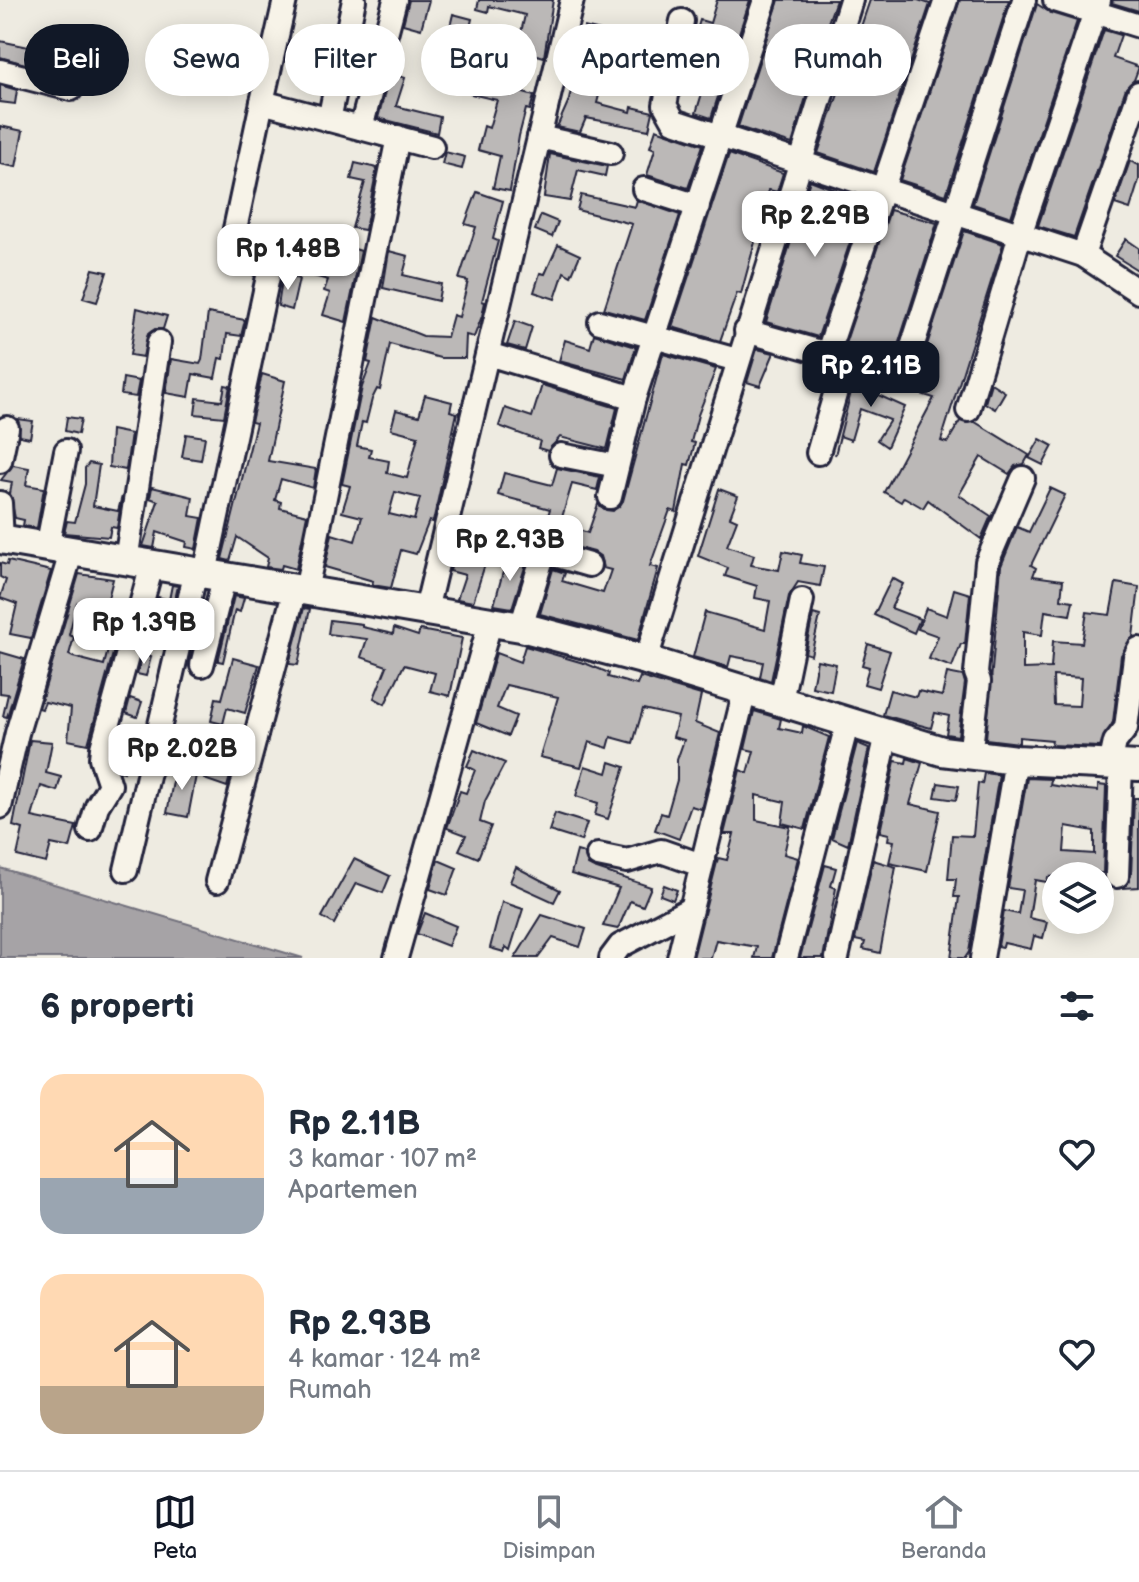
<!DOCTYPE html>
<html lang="id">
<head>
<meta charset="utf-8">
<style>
	:root { --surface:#fff; --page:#f2f2f3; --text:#1f2937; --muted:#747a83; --line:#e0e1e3; --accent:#111827 }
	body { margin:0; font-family:"Balsamiq Sans",sans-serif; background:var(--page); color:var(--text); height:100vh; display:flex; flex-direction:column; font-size:30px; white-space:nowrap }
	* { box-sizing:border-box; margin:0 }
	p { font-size:26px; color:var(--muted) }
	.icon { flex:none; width:44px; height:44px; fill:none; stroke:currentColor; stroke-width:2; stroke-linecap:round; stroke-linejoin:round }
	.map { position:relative; height:958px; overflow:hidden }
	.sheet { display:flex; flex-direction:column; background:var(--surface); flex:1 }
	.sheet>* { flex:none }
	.hud { position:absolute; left:24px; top:24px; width:1092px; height:72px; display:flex; gap:16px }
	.buttons { position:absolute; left:1042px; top:862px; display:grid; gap:16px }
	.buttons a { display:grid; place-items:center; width:72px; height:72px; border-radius:50%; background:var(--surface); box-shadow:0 4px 20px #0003; font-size:40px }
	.price { position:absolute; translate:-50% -68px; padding:0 18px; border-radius:16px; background:#fff; color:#222; font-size:26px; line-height:52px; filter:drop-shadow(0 2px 4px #0008) }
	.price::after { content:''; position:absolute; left:50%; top:48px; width:24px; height:18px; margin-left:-12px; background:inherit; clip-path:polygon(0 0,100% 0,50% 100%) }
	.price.active { background:var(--accent); color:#fff }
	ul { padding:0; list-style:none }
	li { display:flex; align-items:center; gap:24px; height:200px; padding:0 40px }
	li span { display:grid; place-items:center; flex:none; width:224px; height:160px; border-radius:24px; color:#555 }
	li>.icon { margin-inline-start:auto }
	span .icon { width:96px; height:96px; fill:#fffc; stroke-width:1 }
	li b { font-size:34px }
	h2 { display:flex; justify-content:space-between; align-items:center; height:96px; padding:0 40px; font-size:34px }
	.chip { padding:0 28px; border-radius:36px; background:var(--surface); box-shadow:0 4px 20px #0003; font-size:28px; line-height:72px }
	.chip.active { background:var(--accent); color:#fff }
	.dock { display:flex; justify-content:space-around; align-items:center; height:112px; border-top:2px solid var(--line); background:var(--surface); font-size:22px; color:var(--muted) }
	.dock a { display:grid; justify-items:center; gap:4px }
	.dock .active { color:var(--accent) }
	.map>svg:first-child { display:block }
</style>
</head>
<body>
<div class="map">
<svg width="1139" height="958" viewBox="0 0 1139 958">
	<rect width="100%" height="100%" fill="#eeebe1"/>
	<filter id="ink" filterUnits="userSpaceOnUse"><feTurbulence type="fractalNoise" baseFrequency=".0125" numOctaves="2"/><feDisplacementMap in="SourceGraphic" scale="16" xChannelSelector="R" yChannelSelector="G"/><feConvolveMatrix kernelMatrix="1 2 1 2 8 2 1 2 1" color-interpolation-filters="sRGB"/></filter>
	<g filter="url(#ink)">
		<polygon fill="#a6a3a6" stroke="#716f7b" stroke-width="2" points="0,868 303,958 0,958"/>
		<g fill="#bbb8b7" stroke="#22223b" stroke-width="2" fill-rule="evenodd">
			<polygon points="409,0 429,0 421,29 403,24"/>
			<polygon points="479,0 553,0 544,57 530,53 520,92 534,96 530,110 526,109 519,136 510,191 493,188 500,156 478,150 484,126 489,128 497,100 471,94 476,76 495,81 504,50 499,49 503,37 519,41 525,15 489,6 488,12 477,9"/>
			<polygon points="717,0 750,0 711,118 696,113 703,90 684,83 689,65 709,72 712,68 720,44 695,36 700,20 710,23"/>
			<polygon points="779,0 836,0 810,73 813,74 792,144 738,127"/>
			<polygon points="870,0 918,0 930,4 874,172 818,153"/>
			<polygon points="960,0 1009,0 946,195 900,180"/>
			<polygon points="1113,0 1139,0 1139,11 1112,3"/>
			<polygon points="1037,4 1051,13 1077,21 1011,217 973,204"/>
			<polygon points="453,14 472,19 468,36 449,31"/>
			<polygon points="584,27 613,34 608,57 619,59 615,75 605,72 597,103 631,112 632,107 653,112 649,130 586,118 580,132 557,127 569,100"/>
			<polygon points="1104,30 1121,35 1113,58 1139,67 1134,80 1126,88 1074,237 1038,226"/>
			<polygon points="0,41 86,59 82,80 0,57"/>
			<polygon points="390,73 405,78 396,106 440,117 437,133 378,118"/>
			<polygon points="0,85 17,90 15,104 0,102"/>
			<polygon points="0,126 23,131 16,167 0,164"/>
			<polygon points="656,129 703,145 688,188 647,175 655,149 650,147"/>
			<polygon points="445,152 465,157 462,169 442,164"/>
			<polygon points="550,154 607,166 605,176 578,170 570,201 544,197"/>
			<polygon points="729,154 783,173 777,192 769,190 741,294 737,293 720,341 672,327"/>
			<polygon points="1130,161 1139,165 1139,180 1130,209 1115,204"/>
			<polygon points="355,163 377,168 365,230 352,228 365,182 351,179"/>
			<polygon points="810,180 864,201 818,337 766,322"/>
			<path d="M 477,192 L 503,201 L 493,239 L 498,241 L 482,301 L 485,302 L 482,316 L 474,337 L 466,335 L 465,358 L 440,358 L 390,344 L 380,390 L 377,389 L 372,399 L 366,423 L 362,422 L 357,446 L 371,449 L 369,457 L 389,461 L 387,473 L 407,478 L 418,436 L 391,429 L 396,410 L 419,416 L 425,395 L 452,402 L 450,411 L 457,413 L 433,522 L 429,521 L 416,554 L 401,550 L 391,588 L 372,585 L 373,581 L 325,567 L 332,534 L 355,541 L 362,517 L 342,512 L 350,486 L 342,484 L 362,387 L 371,363 L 367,362 L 376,317 L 423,336 L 447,337 L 453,315 L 459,317 L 468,281 L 459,279 L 476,227 L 465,224 ZM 395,492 L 420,498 L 414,520 L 389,514 Z"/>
			<polygon points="581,195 635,207 637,200 680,215 645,320 604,309 632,224 577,210"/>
			<polygon points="890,210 937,223 894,358 845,344"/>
			<polygon points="541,215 558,222 552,237 535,230"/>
			<polygon points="964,231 1003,244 941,441 947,443 960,421 975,422 1029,455 1024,464 1015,466 1009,474 981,457 959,495 991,516 981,539 928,500 923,508 904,497 901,502 884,492 934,398 905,389 917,376"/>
			<polygon points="1126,239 1139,248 1139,271 1115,256"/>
			<polygon points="342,245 361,251 346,322 323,315 330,293 324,291 328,280 296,271 301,257 335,267"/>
			<polygon points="558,245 580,255 571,276 564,272 555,299 534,292 540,273 545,274"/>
			<polygon points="389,251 408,256 403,275 441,284 438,301 383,288"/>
			<polygon points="93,269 107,272 97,302 83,298"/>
			<polygon points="283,274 299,279 292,310 278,306"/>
			<polygon points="137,308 167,316 163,329 155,329 148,334 143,357 130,355"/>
			<polygon points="208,313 245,320 241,336 227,334 224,359 219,358 215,378 193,374 189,397 166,393 171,359 200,364 202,360"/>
			<polygon points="515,321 532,327 525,350 507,345"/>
			<polygon points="594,334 636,347 626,379 559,361 565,340 590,348"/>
			<polygon points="757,349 774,353 760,386 747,382"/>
			<polygon points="663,354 716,369 698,415 691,442 695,443 689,465 685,464 676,512 670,510 650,566 658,568 638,640 540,614 553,569 565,573 562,581 603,593 611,570 603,568 600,556 594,552 541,538 550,509 498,495 504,473 552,485 557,468 600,477 597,490 572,484 560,524 588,533 598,504 606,510 613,511 623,501"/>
			<polygon points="262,374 285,381 268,461 316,469 313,488 281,479 275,500 281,502 280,508 307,515 296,569 282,565 281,569 266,567 268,558 237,537 230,561 222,559 256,423 251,422"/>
			<polygon points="855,376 882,384 878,395 905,407 887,447 877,440 890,420 860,409 851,440 840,436 835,455"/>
			<polygon points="123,378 139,381 136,397 121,395"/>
			<polygon points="991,383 1005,392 995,409 985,403"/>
			<polygon points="225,385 230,386 224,417 195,414 197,398 222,401"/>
			<polygon points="542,385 617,408 607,449 560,437 548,451 538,448 540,441 499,426 505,408 532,417"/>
			<polygon points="67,417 81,419 78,434 65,431"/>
			<polygon points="18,419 33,421 30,438 20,436"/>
			<polygon points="111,430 131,434 126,470 109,467"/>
			<polygon points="186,434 205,437 201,460 182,457"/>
			<polygon points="1040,439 1053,446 1043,465 1029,458"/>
			<polygon points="89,463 99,465 93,506 118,511 122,496 117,528 111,527 109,537 64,533 67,521 75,522 85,484 85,468"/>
			<polygon points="13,465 29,468 26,485 44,488 37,528 23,526 24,520 15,518 10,494 12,482 1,480"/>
			<polygon points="152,487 193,497 190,516 202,518 196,549 186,547 187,542 157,532 154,548 143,546 158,501 150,498"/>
			<path d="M 1050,488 L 1065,495 L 1031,565 L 1036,568 L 1033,576 L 1063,580 L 1061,599 L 1073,601 L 1070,615 L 1045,611 L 1042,635 L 1023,632 L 1023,669 L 1051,668 L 1053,641 L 1082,643 L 1087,612 L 1110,615 L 1116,583 L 1139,587 L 1133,637 L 1121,655 L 1113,722 L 1100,747 L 1051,745 L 1052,740 L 1019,737 L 1019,743 L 986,739 L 1001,566 L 1017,527 L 1029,532 ZM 1053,676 L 1081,678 L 1079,706 L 1054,705 Z"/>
			<polygon points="719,489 738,496 730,517 737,520 727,546 754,555 751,565 779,570 783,551 802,555 800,563 824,567 820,586 798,582 789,596 771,681 760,677 763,662 731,656 728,667 693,657 705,612 765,629 770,601 755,598 757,586 725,576 728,568 698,556"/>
			<polygon points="456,546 488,555 473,602 457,599 465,575 450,571"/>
			<polygon points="507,557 526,564 512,608 494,605"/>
			<polygon points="8,561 51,571 31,638 10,634 17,604 0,598 6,580 0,577 0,563 7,565"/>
			<polygon points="79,574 113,579 105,610 77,603 69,635 74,637 69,655 73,657 104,665 113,631 103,628 110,602 126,606 88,744 68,740 71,708 45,702 42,709 39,708"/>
			<polygon points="892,578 903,584 891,608 920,619 914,633 874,615"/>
			<polygon points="172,585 178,586 169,627 151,622 158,597 169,600"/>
			<polygon points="954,589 970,594 965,644 961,644 952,667 929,659 938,636 918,629 926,608 947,616"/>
			<polygon points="234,596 244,598 240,612 235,610 223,662 218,661"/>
			<polygon points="304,608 310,609 298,665 289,664"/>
			<polygon points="813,614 820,616 811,655 805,653"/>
			<polygon points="330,620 362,624 362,627 393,634 394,628 418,636 420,630 462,638 450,696 430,691 435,673 404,665 385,704 374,698 387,666 361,657 367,639 328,634"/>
			<polygon points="868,644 890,651 878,688 864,684 869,667 862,665"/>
			<polygon points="525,646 587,664 609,673 608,677 637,685 640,677 701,695 695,723 720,733 701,809 691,806 679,839 655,830 661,813 667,815 677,780 677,760 684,740 673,737 678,717 643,709 633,743 611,737 608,748 589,742 581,767 540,757 558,697 506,685 497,708 516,716 508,736 476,723 496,653 520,662"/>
			<polygon points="0,652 24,659 7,717 3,716 8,694 0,693"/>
			<polygon points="142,655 151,657 146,676 137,674"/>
			<polygon points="233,658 259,665 245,713 227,708 223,724 211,721 216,698 222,699"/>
			<polygon points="817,660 836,664 831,691 812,687"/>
			<polygon points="947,673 963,676 965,683 958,736 946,734 949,716 935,713 931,728 883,715 890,690 916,697 918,691 942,696"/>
			<polygon points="130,698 142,702 137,717 126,713"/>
			<polygon points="754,711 781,719 779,728 802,733 803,726 829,737 805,829 782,823 785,802 756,795 756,820 790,827 784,854 798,858 772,958 754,958 757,947 716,940 711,958 693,958 718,858 727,860 734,834 724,834 740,770 748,773 754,751 745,749"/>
			<polygon points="120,734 134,738 124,772 120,771 115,756"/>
			<polygon points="30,740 52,742 46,773 61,777 57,791 41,786 32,817 76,826 70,848 51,844 46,863 17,856 23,829 13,826"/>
			<polygon points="857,743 869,748 848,845 832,838"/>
			<polygon points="474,750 505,763 485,801 480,822 491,826 478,858 459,850 466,835 447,828 460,791 466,793 475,770 467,766"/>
			<polygon points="907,758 922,763 910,804 940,811 927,871 889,863 894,841 888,840 889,834 880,832 895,761 906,763"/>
			<polygon points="610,762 625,767 608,819 595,815 598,803 576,796 585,766 607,773"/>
			<polygon points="209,765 231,773 227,787 204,779"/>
			<polygon points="176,766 197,770 188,817 167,813"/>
			<polygon points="984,773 999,775 969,952 965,958 951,958 959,897 954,897 956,879 948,879 952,835 973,836 978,783 982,784"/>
			<path d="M 1027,778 L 1051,779 L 1050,785 L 1076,789 L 1098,791 L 1098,785 L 1106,786 L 1103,873 L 1048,877 L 1047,882 L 1035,880 L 1029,918 L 1047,922 L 1043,938 L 1034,936 L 1031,949 L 1004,943 L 1003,947 L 998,946 L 1004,911 L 1018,914 L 1022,890 L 1008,888 ZM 1066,826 L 1094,831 L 1094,854 L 1064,852 Z"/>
			<polygon points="938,783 959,786 956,800 935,797"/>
			<polygon points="1134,798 1139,798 1139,887 1124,888 1131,876"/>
			<polygon points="555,813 587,823 581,841 549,831"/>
			<polygon points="577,851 584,853 588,865 594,868 651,887 643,906 630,901 618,929 603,926 619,888 571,874"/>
			<polygon points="354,859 390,876 383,893 356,883 334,924 322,917"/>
			<polygon points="438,860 457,868 447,895 430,889"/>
			<polygon points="873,860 896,867 880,953 863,949 865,942 855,940"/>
			<polygon points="825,865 836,868 831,886 836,888 823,958 800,958"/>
			<polygon points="516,867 560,890 554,902 510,882"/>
			<polygon points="664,885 677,890 673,900 660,895"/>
			<polygon points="502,902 523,909 510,950 506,947 504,952 490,948"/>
			<polygon points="425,913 456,926 448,946 417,934"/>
			<polygon points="542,915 586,929 580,947 553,938 538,958 515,958"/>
		</g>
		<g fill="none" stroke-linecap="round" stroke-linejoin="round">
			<defs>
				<g id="minor">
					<polyline points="285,0 262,102 432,147"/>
					<polyline points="1055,0 1139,26"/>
					<polyline points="682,21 665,105 674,121 1083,255 1139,292"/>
					<polyline points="0,71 71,89"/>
					<polyline points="329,120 354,0"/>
					<polyline points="361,128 395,0"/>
					<polyline points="539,137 611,153"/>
					<polyline points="644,189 698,206"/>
					<polyline points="1083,255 1139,93"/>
					<polyline points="600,322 737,360"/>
					<polyline points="746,331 899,374 904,372 1024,0"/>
					<polyline points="488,354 634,398"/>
					<polyline points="827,355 946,0"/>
					<polyline points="968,410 1020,235 1099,0"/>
					<polyline points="818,453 845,360"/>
					<polyline points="561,455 617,466"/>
					<polyline points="0,461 7,428"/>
					<polyline points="610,497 634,398 765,0"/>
					<polyline points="0,503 2,540"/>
					<polyline points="47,548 66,451"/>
					<polyline points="126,561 159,342"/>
					<polyline points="205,573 269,272 255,259 235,229 262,102"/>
					<polyline points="306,591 398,137"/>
					<polyline points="426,610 572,0"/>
					<polyline points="521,627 544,552 589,565"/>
					<polyline points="646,660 851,0"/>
					<polyline points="202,665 225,575"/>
					<polyline points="781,701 802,600"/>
					<polyline points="970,756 979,681 976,673 987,562 1023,478"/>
					<polyline points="1110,765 1115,742 1126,728 1135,657 1139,649"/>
					<polyline points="0,807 17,733 71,553"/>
					<polyline points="90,830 97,806 110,785 101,758 102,748 152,565"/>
					<polyline points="598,855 627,861 661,851 701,865"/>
					<polyline points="126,870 196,571"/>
					<polyline points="1117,876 1121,765"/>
					<polyline points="217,881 295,589"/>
					<polyline points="396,958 490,623"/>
					<polyline points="611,958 620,946 690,909"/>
					<polyline points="679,958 745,690"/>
					<polyline points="786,958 848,721"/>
					<polyline points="837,958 887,734"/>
					<polyline points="982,958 1016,760"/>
				</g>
				<polyline id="major" points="0,539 521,627 646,660 942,751 1016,760 1139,766"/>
			</defs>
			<use href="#minor" stroke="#22223b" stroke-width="28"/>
			<use href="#major" stroke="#22223b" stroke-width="34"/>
			<use href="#minor" stroke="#f7f3e8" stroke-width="22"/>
			<use href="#major" stroke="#f7f3e8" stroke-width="28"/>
		</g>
	</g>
</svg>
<div class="buttons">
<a><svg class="icon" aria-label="layers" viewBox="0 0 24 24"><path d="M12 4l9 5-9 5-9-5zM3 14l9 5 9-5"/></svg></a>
</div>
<b class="price" style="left:815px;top:259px">Rp 2.29B</b>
<b class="price" style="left:288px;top:292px">Rp 1.48B</b>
<b class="price active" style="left:871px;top:409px">Rp 2.11B</b>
<b class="price" style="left:510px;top:583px">Rp 2.93B</b>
<b class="price" style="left:144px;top:666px">Rp 1.39B</b>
<b class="price" style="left:182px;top:792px">Rp 2.02B</b>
<div class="hud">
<a class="chip active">Beli</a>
<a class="chip">Sewa</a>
<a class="chip">Filter</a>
<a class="chip">Baru</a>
<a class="chip">Apartemen</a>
<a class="chip">Rumah</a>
</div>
</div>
<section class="sheet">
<h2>6 properti<svg class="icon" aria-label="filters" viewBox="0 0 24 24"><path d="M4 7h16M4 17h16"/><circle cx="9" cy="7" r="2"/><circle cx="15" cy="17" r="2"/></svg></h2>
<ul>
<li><span style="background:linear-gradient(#ffd9b3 65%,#9aa5b1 0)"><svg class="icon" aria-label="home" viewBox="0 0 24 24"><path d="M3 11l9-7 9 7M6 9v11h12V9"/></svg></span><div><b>Rp 2.11B</b><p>3 kamar · 107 m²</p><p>Apartemen</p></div><svg class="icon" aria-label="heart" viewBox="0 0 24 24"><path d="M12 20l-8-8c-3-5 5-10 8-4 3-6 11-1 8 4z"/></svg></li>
<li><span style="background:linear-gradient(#ffd9b3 70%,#b9a48a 0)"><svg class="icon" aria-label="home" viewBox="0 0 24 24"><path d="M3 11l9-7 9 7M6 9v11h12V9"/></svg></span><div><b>Rp 2.93B</b><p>4 kamar · 124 m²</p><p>Rumah</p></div><svg class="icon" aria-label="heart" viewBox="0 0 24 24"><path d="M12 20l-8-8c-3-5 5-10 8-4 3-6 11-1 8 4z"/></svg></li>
</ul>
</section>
<nav class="dock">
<a class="active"><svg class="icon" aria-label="map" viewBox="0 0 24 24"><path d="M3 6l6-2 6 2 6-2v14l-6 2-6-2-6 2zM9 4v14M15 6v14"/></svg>Peta</a>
<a><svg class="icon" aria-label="saved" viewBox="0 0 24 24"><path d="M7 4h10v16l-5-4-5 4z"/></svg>Disimpan</a>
<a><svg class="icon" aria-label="home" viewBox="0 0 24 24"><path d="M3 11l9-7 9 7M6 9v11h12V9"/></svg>Beranda</a>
</nav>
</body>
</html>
